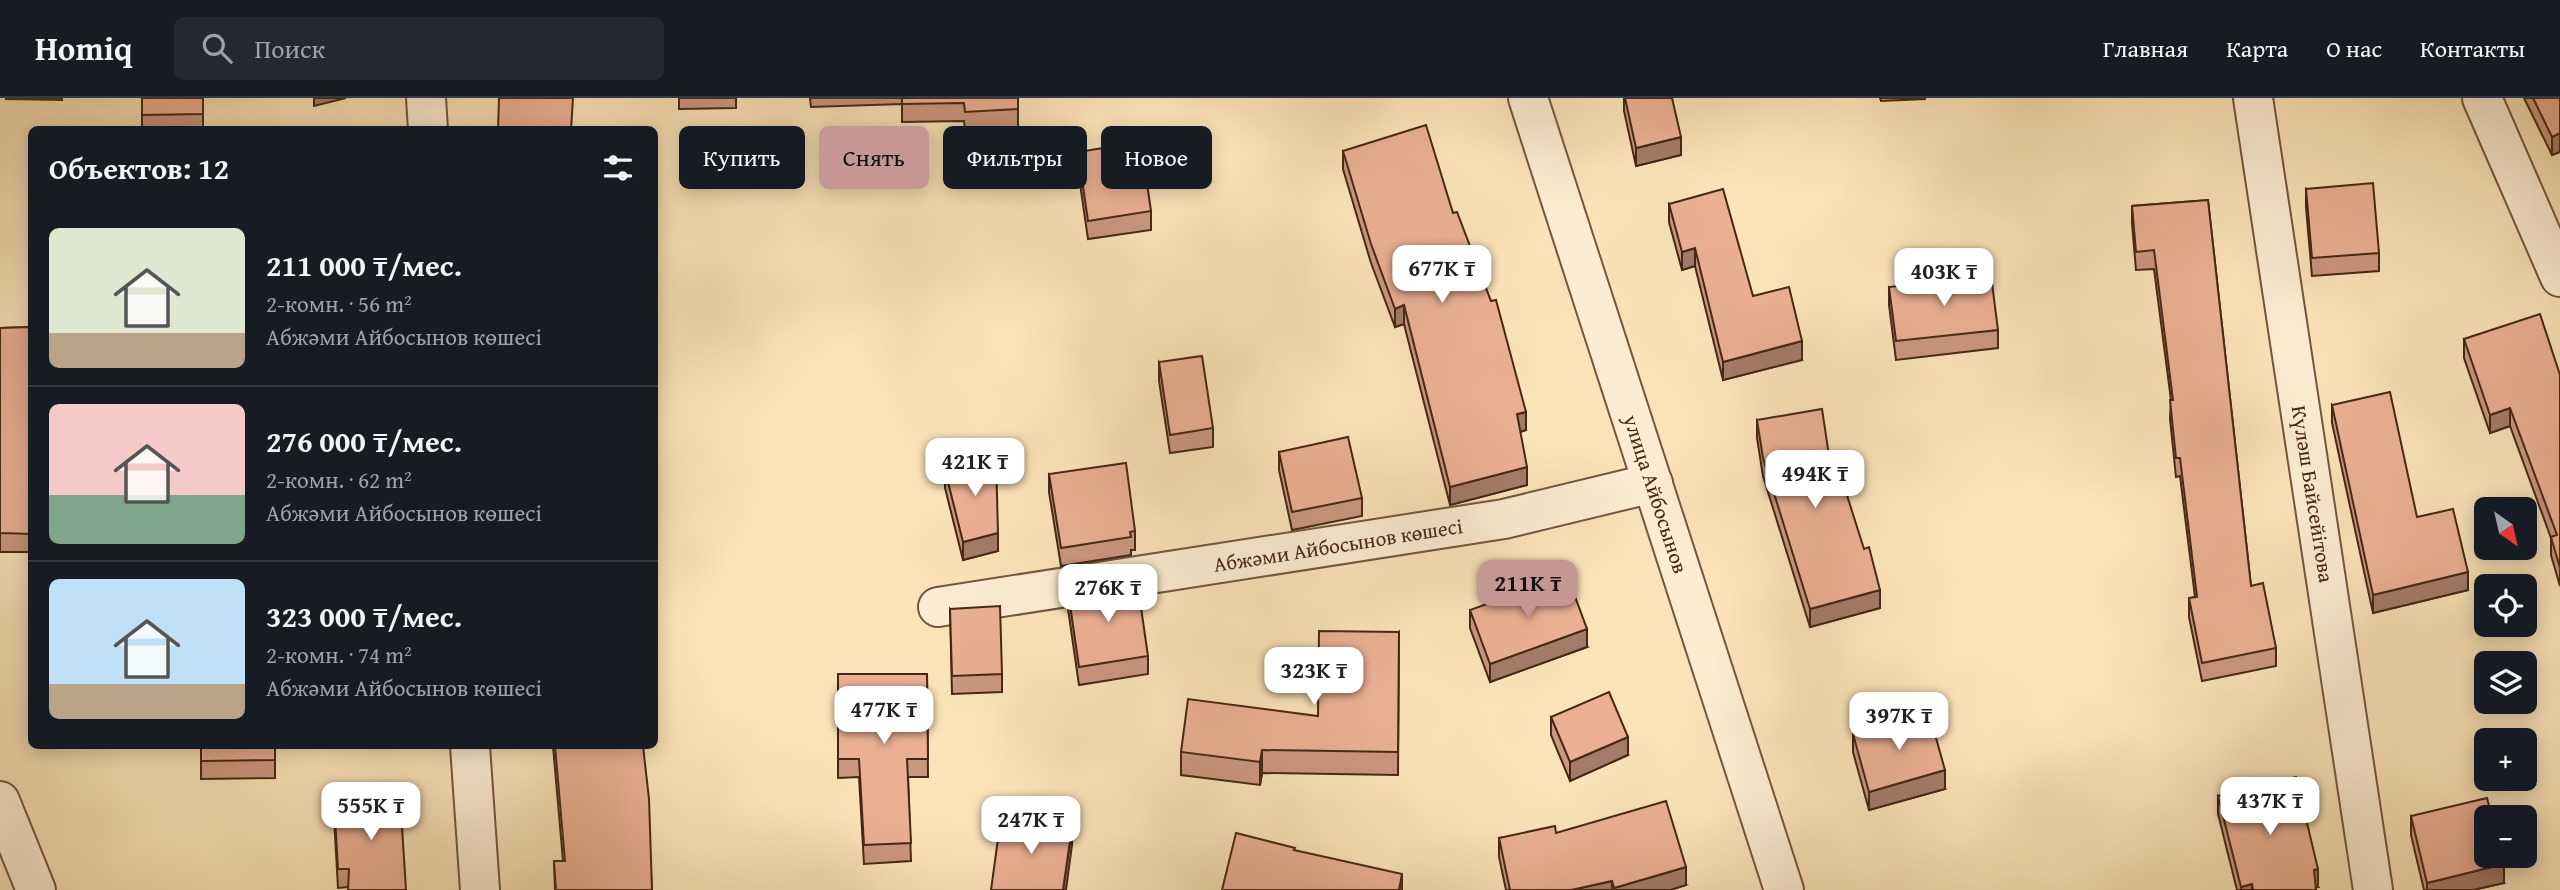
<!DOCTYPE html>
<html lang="ru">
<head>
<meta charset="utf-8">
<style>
	:root { --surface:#171b24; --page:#242831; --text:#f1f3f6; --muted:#9ea1a6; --line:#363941; --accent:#c59692 }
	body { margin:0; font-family:"Gentium Book Plus",serif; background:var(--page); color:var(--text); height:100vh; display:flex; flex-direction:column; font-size:26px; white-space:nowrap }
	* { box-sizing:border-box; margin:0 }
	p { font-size:23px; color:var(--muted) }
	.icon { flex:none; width:38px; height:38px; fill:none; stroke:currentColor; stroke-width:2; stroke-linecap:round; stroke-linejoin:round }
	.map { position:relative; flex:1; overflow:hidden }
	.side { position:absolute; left:28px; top:28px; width:630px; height:623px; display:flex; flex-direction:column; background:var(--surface); border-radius:10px; box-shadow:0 4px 18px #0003 }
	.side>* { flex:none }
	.banner { position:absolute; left:679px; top:28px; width:665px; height:63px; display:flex; gap:14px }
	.needle { width:46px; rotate:146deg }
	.buttons { position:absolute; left:2474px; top:399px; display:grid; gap:14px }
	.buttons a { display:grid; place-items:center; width:63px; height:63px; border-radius:10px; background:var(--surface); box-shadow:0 4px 18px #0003; font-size:35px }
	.price { position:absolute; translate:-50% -60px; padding:0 16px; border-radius:14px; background:#fff; color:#222; font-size:23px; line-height:46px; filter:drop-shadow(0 2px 4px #0008) }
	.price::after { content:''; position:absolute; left:50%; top:42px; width:21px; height:16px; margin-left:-10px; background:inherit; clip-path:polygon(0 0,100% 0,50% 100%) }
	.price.active { background:var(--accent); color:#111 }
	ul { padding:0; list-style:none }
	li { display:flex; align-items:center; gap:21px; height:175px; padding:0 21px }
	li+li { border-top:2px solid var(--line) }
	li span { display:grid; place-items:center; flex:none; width:196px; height:140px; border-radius:10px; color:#555 }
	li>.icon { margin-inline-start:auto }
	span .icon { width:84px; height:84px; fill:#fffc; stroke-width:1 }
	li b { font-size:30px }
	h2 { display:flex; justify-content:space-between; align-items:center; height:84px; padding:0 21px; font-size:30px }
	.chip { padding:0 24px; border-radius:10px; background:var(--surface); box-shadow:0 4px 18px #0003; font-size:24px; line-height:63px }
	.chip.active { background:var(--accent); color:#111 }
	header { display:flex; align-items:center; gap:42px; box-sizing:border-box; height:98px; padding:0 35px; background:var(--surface); border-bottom:2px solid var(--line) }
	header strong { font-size:33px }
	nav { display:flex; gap:38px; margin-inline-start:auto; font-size:24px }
	.search { width:490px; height:63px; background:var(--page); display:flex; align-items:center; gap:18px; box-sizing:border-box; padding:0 24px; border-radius:10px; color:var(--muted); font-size:26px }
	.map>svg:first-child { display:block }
</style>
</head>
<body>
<header>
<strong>Homiq</strong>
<div class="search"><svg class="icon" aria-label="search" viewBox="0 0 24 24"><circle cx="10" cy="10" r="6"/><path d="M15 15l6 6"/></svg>Поиск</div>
<nav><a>Главная</a><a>Карта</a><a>О нас</a><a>Контакты</a></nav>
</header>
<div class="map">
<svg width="2560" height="792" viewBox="0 0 2560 792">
	<rect width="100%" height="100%" fill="#fbe3b9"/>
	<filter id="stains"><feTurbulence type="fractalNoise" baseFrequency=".00286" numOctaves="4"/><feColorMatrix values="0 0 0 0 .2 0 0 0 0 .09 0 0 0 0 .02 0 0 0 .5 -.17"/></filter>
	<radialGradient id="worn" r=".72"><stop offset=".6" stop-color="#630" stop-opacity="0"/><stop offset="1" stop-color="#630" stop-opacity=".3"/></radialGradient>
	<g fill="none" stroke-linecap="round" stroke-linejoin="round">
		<defs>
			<g id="street">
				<polyline points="426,0 428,32"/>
				<polyline points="1528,0 1784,792"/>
				<polyline points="2253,0 2373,792"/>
				<polyline points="2482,0 2560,179"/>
				<polyline points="938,509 1504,421 1653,385"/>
				<polyline points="470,648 480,792"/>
				<polyline points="0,703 36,792"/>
			</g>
		</defs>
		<use href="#street" stroke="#73563e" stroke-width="42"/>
		<use href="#street" stroke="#fcedd2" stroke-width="38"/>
	</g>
	<g fill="#ca977f" stroke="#462715" stroke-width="2">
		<polygon points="6,0 62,0 62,2 6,1"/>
		<rect x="142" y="0" width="61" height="32"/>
		<polygon points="679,0 736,0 736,10 679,11"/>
		<polygon points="810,0 1018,0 1018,29 965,32 964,23 902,24 902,6 811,9"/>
		<polygon points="1624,0 1672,0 1681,57 1636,68 1624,13"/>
		<polygon points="1880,0 1925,0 1925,1 1881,3"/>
		<polygon points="2524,0 2560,0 2560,54 2552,57"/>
		<polygon points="1343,53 1453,115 1526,332 1520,334 1527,387 1450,407 1404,226 1395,229 1371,165 1343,71"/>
		<polygon points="1078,54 1151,113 1151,132 1088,141 1078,72"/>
		<polygon points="2306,91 2379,155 2379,173 2312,178 2306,109"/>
		<polygon points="2208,102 2251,488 2276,550 2276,568 2202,583 2189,519 2189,500 2195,499 2180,378 2176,379 2170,321 2171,302 2154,171 2136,172 2132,126 2132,108"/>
		<polygon points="1669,106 1753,198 1802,262 1723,282 1695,168 1682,172 1669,124"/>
		<polygon points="1889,189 1998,232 1998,250 1896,262 1889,207"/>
		<polygon points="32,229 32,454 0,454 0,230"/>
		<polygon points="2464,241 2560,277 2560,488 2551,457 2551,440 2510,328 2490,335 2464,260"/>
		<polygon points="1159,264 1213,330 1213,349 1170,355 1159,283"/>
		<polygon points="2332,307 2417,419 2468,492 2373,515 2332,325"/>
		<polygon points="1757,322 1834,391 1880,510 1810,529 1763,378 1757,340"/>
		<polygon points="1279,354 1362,400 1362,418 1292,432 1279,372"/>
		<polygon points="945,372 998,453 963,462 945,390"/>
		<polygon points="1049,376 1135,433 1135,452 1131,452 1131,457 1061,468 1049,394"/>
		<polygon points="1068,493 1148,558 1148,576 1079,587 1068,511"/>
		<polygon points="950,511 1002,576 1002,594 952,596"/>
		<polygon points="1470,512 1587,549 1490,584 1470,530"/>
		<polygon points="1399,534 1398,677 1262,675 1260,687 1181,677 1181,654 1318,618"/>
		<polygon points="838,576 927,576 928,679 908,679 911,763 864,766 859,679 838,680"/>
		<polygon points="1551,619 1628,657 1570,683 1551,637"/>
		<polygon points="1853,636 1945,691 1869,712 1853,654"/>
		<polygon points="201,648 275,648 275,680 201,681"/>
		<polygon points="553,648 643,648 652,792 555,792 554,763 563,763"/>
		<polygon points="2218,698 2318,789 2316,789 2316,792 2237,792 2218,716"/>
		<polygon points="334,701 406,792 348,789 338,790 334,719"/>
		<polygon points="2411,718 2504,785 2473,792 2424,792 2411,737"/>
		<polygon points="1556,735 1686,787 1670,792 1506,792 1499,759 1499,740"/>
	</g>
	<g fill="#a47b68" stroke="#462715" stroke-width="2">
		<polygon points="314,0 346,0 314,8"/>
		<polygon points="2560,35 2560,54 2552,57 2552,39"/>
		<polygon points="1681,39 1681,57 1636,68 1636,50"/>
		<polygon points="1695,150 1695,168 1682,172 1682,154"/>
		<polygon points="1404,207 1404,226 1395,229 1395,211"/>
		<polygon points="1802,243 1802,262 1723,282 1723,264"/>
		<polygon points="2510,310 2510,328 2490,335 2490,317"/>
		<polygon points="1526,314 1526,332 1517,335 1517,316"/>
		<polygon points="1527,369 1527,387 1450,407 1450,389"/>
		<polygon points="998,435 998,453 963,462 963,444"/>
		<polygon points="2468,474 2468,492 2373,515 2373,497"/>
		<polygon points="1880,492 1880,510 1810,529 1810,511"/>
		<polygon points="1587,531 1587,549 1490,584 1490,566"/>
		<polygon points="1628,639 1628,657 1570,683 1570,664"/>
		<polygon points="1262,652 1262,675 1260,687 1260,664"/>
		<polygon points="1945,672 1945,691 1869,712 1869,694"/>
		<polygon points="1072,729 1072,747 1066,792 1063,792"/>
		<polygon points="2504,766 2504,785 2473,792 2427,792 2427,785"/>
		<polygon points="1686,769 1686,787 1670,792 1614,792 1614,790"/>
		<polygon points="2318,771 2318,789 2314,790 2314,772"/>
		<polygon points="1402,776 1402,792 1399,792"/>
		<polygon points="1612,783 1612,792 1571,792"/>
		<polygon points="2252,786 2252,792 2241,792 2241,789"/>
	</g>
	<g fill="#ebb094" stroke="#462715" stroke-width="2">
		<polygon points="142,0 203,0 203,16 142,17"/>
		<polygon points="499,0 573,0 571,32 498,32"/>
		<polygon points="902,0 1018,0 1018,11 965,14 964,5 902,6"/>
		<polygon points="1625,0 1672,0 1681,39 1636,50"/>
		<polygon points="2533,0 2560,0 2560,35 2552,39"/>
		<polygon points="1426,27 1453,115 1457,114 1491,203 1496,202 1526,314 1517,316 1527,369 1450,389 1404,207 1395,211 1371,146 1343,53"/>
		<polygon points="1141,44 1151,113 1088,123 1078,54"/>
		<polygon points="2373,85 2379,155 2312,160 2306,91"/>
		<polygon points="1723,91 1753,198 1789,189 1802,243 1723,264 1695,150 1682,154 1669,106"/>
		<polygon points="2208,102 2251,488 2263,485 2276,550 2202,565 2189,500 2197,499 2180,360 2176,360 2170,302 2173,302 2154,152 2136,154 2132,108"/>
		<polygon points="1991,177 1998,232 1896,243 1889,189"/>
		<polygon points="2540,216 2560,277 2560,470 2551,439 2557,437 2510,310 2490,317 2464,241"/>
		<polygon points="32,229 32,436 0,435 0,230"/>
		<polygon points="1202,258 1213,330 1170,337 1159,264"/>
		<polygon points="2390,294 2417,419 2453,411 2468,474 2373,497 2332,307"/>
		<polygon points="1822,311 1834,391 1844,388 1864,451 1869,449 1880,492 1810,511 1763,360 1757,322"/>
		<polygon points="1348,339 1362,400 1292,414 1279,354"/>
		<polygon points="996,359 998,435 963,444 945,372"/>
		<polygon points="1126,365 1135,433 1130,434 1131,439 1061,450 1049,376"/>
		<polygon points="1567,477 1587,531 1490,566 1470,512"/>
		<polygon points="1137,482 1148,558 1079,569 1068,493"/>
		<polygon points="1000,508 1002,576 952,578 950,511"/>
		<polygon points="1319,533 1399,534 1398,654 1262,652 1260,664 1181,654 1188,601 1318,618"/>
		<polygon points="838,576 927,576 928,661 907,661 911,745 864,747 859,661 838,661"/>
		<polygon points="1609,594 1628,639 1570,664 1551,619"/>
		<polygon points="1929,615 1945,672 1869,694 1853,636"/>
		<polygon points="201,648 275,648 275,662 201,663"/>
		<polygon points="555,648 643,648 649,701 652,792 556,792 554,763 565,763"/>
		<polygon points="2296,679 2318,771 2314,772 2316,792 2253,792 2252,786 2241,789 2218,698"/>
		<polygon points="400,697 406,792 348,792 349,771 338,771 334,701"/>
		<polygon points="2487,700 2492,719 2487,719 2487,758 2502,758 2504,766 2427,785 2411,718"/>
		<polygon points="1666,703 1686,769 1614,790 1612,783 1571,792 1510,792 1499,740 1555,728 1556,735"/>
		<polygon points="1001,719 1072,729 1063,792 991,792"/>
		<polygon points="1236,735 1295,750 1294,752 1402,776 1399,792 1222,792"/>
	</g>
	<g text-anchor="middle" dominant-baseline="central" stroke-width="6" stroke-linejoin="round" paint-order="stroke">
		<g font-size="21" fill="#462715" stroke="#fcedd2">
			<text transform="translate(1656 396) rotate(72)">улица Айбосынов</text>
			<text transform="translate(2313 396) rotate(81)">Күләш Байсейітова</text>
			<text transform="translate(1338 447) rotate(-9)">Абжәми Айбосынов көшесі</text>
		</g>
	</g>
	<rect width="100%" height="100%" filter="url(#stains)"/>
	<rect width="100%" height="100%" fill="url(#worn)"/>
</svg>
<div class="buttons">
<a><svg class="needle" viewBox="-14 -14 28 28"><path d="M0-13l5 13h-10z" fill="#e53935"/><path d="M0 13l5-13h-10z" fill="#9ea1a6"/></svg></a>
<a><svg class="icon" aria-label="locate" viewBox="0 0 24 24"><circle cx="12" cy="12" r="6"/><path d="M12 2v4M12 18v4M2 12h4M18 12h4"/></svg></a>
<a><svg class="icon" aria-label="layers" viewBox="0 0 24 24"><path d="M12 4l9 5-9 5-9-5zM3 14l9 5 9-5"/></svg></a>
<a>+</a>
<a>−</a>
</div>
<b class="price" style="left:1442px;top:207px">677K ₸</b>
<b class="price" style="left:1944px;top:210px">403K ₸</b>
<b class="price" style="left:975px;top:400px">421K ₸</b>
<b class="price" style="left:1815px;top:412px">494K ₸</b>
<b class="price active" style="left:1528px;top:522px">211K ₸</b>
<b class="price" style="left:1108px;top:526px">276K ₸</b>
<b class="price" style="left:1314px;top:609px">323K ₸</b>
<b class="price" style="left:884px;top:648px">477K ₸</b>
<b class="price" style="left:1899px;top:654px">397K ₸</b>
<b class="price" style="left:2270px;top:739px">437K ₸</b>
<b class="price" style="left:371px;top:744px">555K ₸</b>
<b class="price" style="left:1031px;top:758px">247K ₸</b>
<div class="banner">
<a class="chip">Купить</a>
<a class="chip active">Снять</a>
<a class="chip">Фильтры</a>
<a class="chip">Новое</a>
</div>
<section class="side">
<h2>Объектов: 12<svg class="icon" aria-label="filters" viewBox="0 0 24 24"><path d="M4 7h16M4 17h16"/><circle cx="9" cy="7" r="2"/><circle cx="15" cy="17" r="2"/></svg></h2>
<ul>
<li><span style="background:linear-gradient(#dfe7d0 75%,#b9a48a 0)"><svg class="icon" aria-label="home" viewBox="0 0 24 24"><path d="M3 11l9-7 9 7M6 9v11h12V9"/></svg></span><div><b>211 000 ₸/мес.</b><p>2-комн. · 56 m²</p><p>Абжәми Айбосынов көшесі</p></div></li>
<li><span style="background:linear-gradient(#f6c9c9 65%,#7fa58c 0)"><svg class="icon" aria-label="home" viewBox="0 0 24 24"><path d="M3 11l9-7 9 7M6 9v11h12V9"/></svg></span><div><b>276 000 ₸/мес.</b><p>2-комн. · 62 m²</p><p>Абжәми Айбосынов көшесі</p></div></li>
<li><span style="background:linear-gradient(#bfe0f5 75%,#b9a48a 0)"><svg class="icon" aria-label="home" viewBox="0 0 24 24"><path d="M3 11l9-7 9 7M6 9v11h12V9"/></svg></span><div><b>323 000 ₸/мес.</b><p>2-комн. · 74 m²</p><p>Абжәми Айбосынов көшесі</p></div></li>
</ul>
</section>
</div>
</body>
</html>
